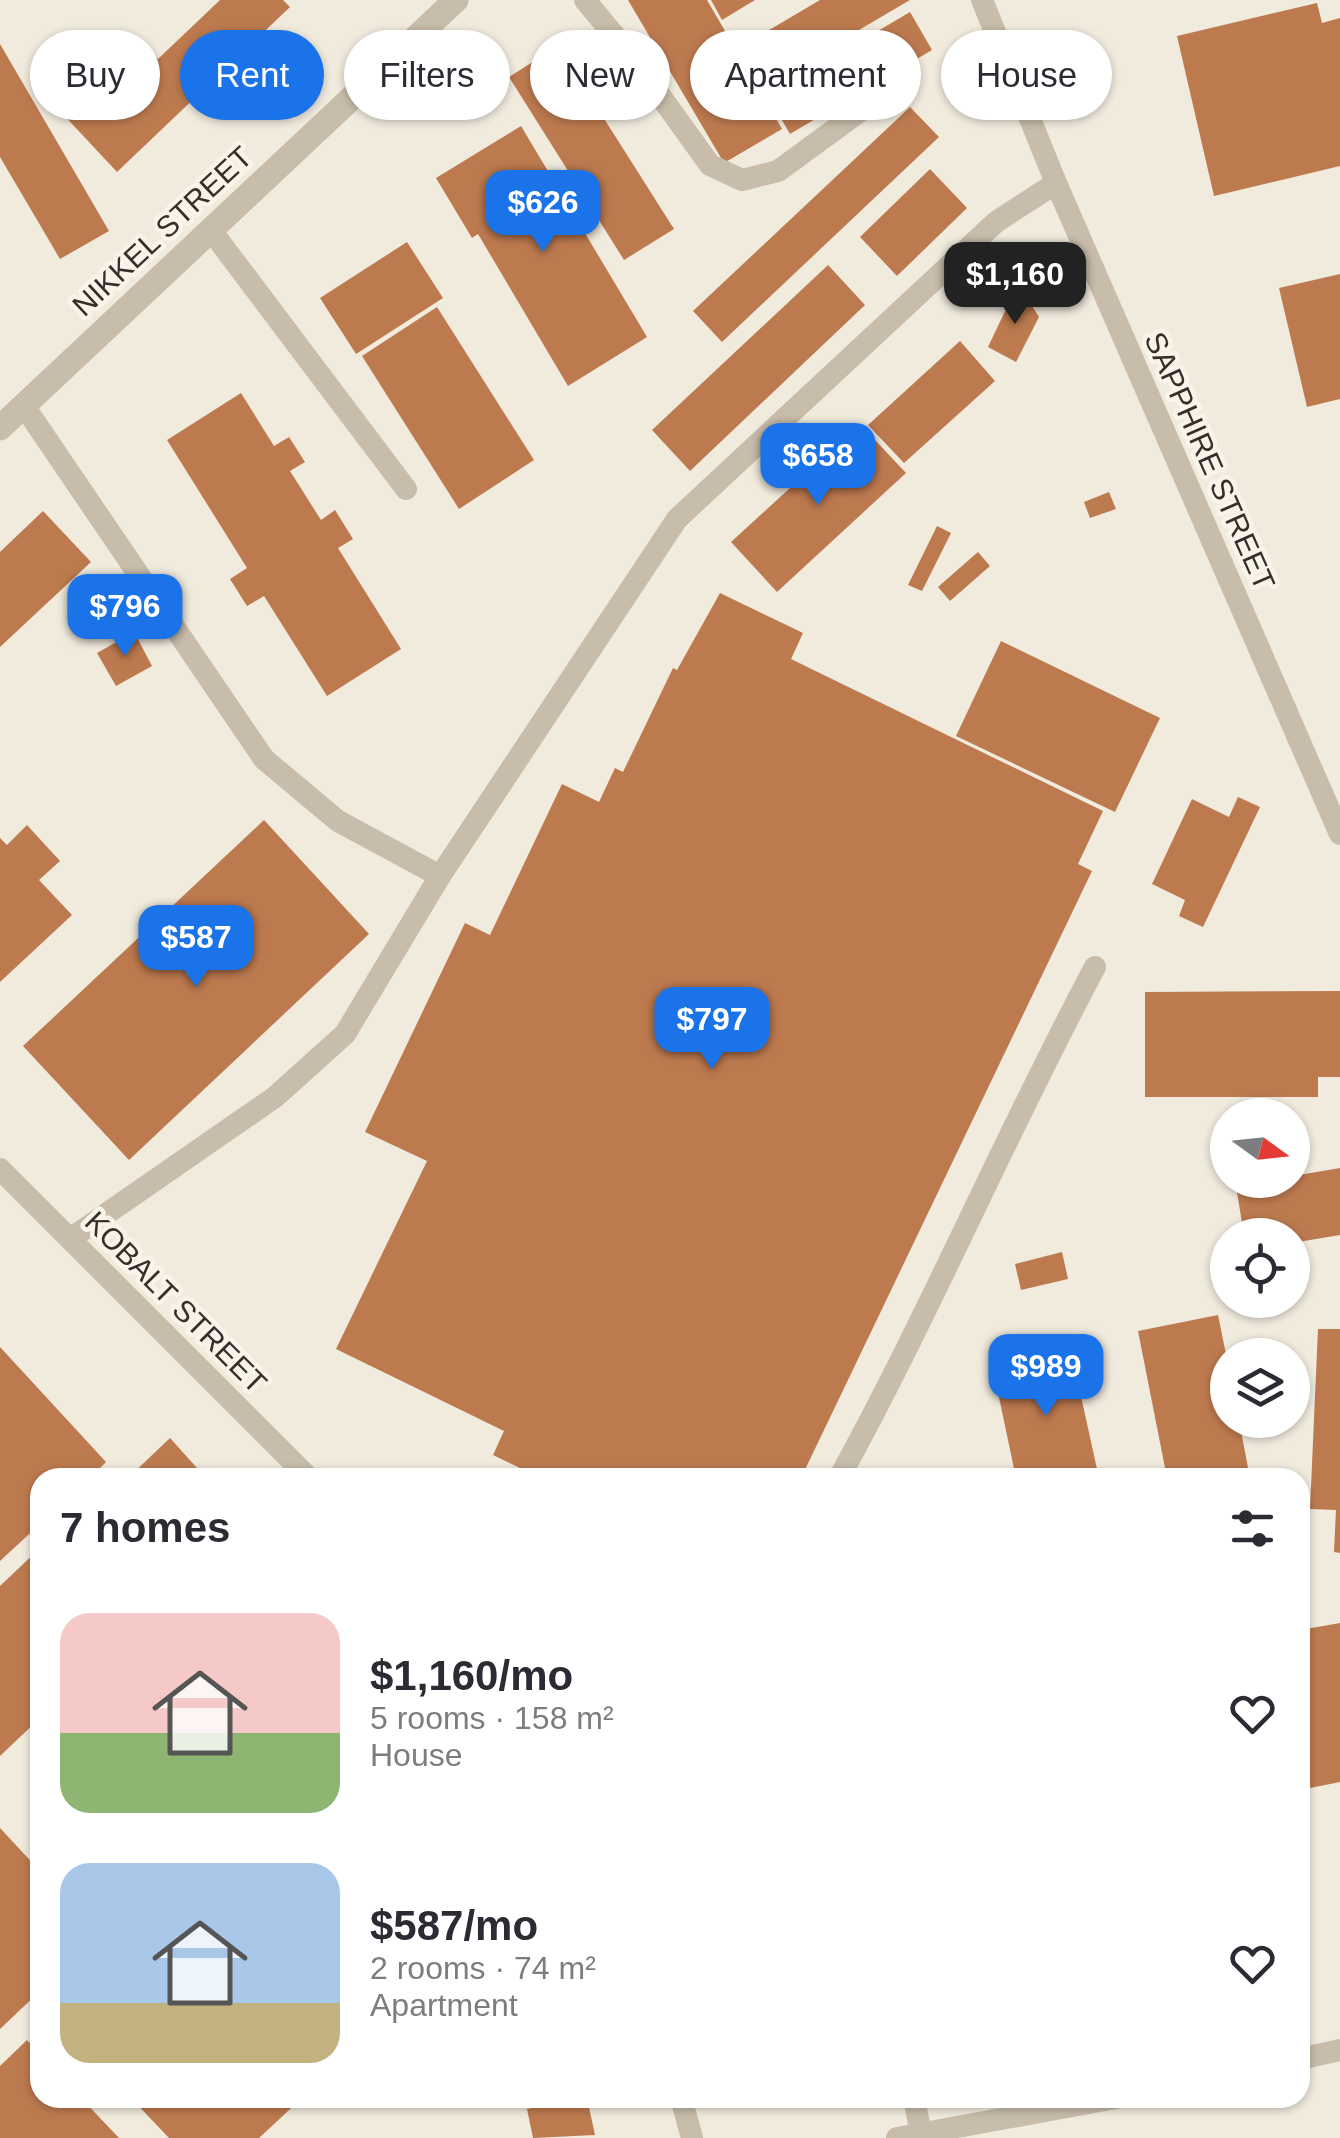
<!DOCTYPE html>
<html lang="en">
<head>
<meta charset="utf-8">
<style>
	:root { --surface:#fff; --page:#f7f7f7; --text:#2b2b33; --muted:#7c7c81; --accent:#1a73e8 }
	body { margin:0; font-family:Arial,sans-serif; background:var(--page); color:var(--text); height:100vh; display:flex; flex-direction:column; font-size:38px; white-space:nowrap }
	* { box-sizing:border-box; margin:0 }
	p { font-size:32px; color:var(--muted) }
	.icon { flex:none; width:55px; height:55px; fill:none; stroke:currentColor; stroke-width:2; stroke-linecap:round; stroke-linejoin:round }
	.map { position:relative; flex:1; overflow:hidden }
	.panel { position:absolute; left:30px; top:1468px; width:1280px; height:640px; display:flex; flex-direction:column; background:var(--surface); border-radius:30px; box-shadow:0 2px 8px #0004 }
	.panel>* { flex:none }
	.hud { position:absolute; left:30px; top:30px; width:1280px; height:90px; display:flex; gap:20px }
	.needle { width:65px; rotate:105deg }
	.tools { position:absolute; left:1210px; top:1098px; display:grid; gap:20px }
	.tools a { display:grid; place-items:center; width:100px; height:100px; border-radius:50%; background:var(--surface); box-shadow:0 2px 8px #0004; font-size:50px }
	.price { position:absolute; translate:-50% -85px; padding:0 22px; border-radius:20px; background:var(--accent); color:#fff; font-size:32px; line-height:65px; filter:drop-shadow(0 2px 5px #0008) }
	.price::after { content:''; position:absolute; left:50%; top:60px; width:30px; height:22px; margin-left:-15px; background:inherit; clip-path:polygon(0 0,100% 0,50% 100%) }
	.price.selected { background:#222; color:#fff }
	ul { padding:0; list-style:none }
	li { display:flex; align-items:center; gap:30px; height:250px; padding:0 30px }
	li span { display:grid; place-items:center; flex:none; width:280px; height:200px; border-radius:30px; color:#555 }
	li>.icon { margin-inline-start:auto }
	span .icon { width:120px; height:120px; fill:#fffc; stroke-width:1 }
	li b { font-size:42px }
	h2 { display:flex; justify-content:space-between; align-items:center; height:120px; padding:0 30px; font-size:42px }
	.pill { padding:0 35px; border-radius:45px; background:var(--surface); box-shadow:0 2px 8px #0004; font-size:35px; line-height:90px }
	.pill.selected { background:var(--accent); color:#fff }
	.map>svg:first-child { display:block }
</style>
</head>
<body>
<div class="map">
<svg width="1340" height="2138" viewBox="0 0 1340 2138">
	<rect width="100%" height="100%" fill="#f1ebde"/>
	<g fill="#bd7a4f">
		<polygon points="220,0 283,0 290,7 117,172 60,111 138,38 158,59"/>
		<polygon points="628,0 707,0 782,129 724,163"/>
		<polygon points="711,0 755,0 722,20"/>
		<polygon points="820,0 910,0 762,87 739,48"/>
		<polygon points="1317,3 1322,23 1340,18 1340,166 1214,196 1177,36"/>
		<polygon points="910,12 932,50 790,134 768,96"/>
		<polygon points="0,44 109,231 60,259 0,157"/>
		<polygon points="558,46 674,229 624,260 509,77"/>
		<polygon points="910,107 939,137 722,342 693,311"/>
		<polygon points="521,126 647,337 568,386 478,234 472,238 436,178"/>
		<polygon points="930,169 967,208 897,276 860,237"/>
		<polygon points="407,242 443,298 356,354 320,298"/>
		<polygon points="828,265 865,305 690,471 652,430"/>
		<polygon points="1340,274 1340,399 1307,407 1279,288"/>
		<polygon points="1018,284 1039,317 1016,362 988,347"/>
		<polygon points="437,307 534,460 459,509 362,356"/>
		<polygon points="960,341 995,381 904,463 868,425"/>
		<polygon points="241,393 274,446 289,437 305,462 290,471 321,520 335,510 353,539 338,548 401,649 327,696 264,596 247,606 230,579 247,568 167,440"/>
		<polygon points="860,424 906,473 777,592 731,542"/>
		<polygon points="1109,492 1116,509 1090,518 1084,502"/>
		<polygon points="43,511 91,562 0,647 0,552"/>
		<polygon points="937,526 951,533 922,591 908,585"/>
		<polygon points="978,552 990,566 950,601 938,587"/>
		<polygon points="720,593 803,633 791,659 1103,811 1078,864 1092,871 801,1478 541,1478 493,1455 504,1431 336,1349 427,1161 365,1132 465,923 490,935 562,784 599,802 615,768 623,772 673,668 677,670"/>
		<polygon points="134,632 152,666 116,686 97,653"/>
		<polygon points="1001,641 1160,718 1115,812 956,736"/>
		<polygon points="1238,797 1260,807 1203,927 1179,916 1185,900 1152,884 1192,799 1229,817"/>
		<polygon points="264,820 369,934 129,1160 23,1046"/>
		<polygon points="27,825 60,861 39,880 72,915 0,982 0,838 7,845"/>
		<polygon points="1340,991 1340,1077 1318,1077 1318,1097 1145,1097 1145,992"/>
		<polygon points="1340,1168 1340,1235 1292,1243 1292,1235 1244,1235 1236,1186"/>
		<polygon points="1062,1252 1068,1279 1021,1290 1015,1264"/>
		<polygon points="1218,1315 1228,1364 1228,1420 1239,1420 1250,1478 1167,1478 1138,1331"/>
		<polygon points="1318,1329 1340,1329 1340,1553 1334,1552 1336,1510 1310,1509"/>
		<polygon points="0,1347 106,1462 90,1478 40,1478 40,1524 0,1561"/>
		<polygon points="1071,1351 1099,1478 1016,1478 993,1369"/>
		<polygon points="170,1438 206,1478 128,1478"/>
		<polygon points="40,1548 40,1718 0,1756 0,1586"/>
		<polygon points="1340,1623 1340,1782 1300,1790 1300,1630"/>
		<polygon points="0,1828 40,1871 40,1991 0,2029"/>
		<polygon points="27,2040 40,2054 40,2098 81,2098 119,2138 0,2138 0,2066"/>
		<polygon points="131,2098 302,2098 259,2138 169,2138"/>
		<polygon points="575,2098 587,2098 595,2135 533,2138 527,2109"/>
	</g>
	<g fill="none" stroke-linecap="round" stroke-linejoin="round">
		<g stroke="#c8bcaa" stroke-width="22">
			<polyline points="585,0 633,58 710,165 742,180 778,171 867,106"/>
			<polyline points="982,0 1056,183 1340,834"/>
			<polyline points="210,229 406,489"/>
			<polyline points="24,406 264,759 338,821 440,876"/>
			<polyline points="0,1169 309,1478"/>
			<polyline points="70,1239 275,1097 345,1034 440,876 677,519 996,222 1056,183"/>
			<path d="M 839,1478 C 931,1311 1005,1135 1095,967"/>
			<polyline points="1300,2059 1340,2050"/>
			<polyline points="681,2098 692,2138"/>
			<polyline points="914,2098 921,2134"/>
			<polyline points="897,2138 1116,2098"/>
		</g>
		<polyline stroke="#c8bcaa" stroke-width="25" points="0,428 456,0"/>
	</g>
	<g text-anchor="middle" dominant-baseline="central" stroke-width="9" stroke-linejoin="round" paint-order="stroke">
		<g font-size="30" fill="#362f29" stroke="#f9f4ea">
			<text transform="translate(162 231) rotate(-43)">NIKKEL STREET</text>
			<text transform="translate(1210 461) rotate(66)">SAPPHIRE STREET</text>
			<text transform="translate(176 1302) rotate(45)">KOBALT STREET</text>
		</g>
	</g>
</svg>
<div class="tools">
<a><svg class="needle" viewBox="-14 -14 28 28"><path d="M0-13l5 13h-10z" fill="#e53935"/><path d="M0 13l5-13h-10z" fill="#7c7c81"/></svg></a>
<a><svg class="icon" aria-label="locate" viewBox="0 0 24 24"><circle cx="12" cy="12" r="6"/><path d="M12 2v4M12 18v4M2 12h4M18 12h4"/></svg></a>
<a><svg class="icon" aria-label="layers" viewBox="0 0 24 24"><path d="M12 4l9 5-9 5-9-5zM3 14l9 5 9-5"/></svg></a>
</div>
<b class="price" style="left:543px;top:255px">$626</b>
<b class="price selected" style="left:1015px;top:327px">$1,160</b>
<b class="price" style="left:818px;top:508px">$658</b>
<b class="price" style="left:125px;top:659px">$796</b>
<b class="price" style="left:196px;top:990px">$587</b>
<b class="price" style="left:712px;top:1072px">$797</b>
<b class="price" style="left:1046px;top:1419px">$989</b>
<div class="hud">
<a class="pill">Buy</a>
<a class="pill selected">Rent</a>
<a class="pill">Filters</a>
<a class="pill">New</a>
<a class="pill">Apartment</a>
<a class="pill">House</a>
</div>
<section class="panel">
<h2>7 homes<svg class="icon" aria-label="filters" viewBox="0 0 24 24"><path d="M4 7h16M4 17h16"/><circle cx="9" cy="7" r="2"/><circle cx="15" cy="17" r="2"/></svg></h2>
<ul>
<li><span style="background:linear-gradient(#f6c9c9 60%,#8fb573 0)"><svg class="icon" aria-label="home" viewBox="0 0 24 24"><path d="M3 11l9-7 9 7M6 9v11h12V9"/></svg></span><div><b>$1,160/mo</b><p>5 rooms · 158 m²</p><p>House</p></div><svg class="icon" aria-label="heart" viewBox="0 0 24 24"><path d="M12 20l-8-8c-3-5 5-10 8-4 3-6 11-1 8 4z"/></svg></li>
<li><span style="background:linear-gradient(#a9c7e8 70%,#c2b280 0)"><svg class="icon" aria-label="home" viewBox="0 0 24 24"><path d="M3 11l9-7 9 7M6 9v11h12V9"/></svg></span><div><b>$587/mo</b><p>2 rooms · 74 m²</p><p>Apartment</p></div><svg class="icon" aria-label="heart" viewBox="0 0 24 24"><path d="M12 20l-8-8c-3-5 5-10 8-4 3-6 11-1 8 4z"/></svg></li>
</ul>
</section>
</div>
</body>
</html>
